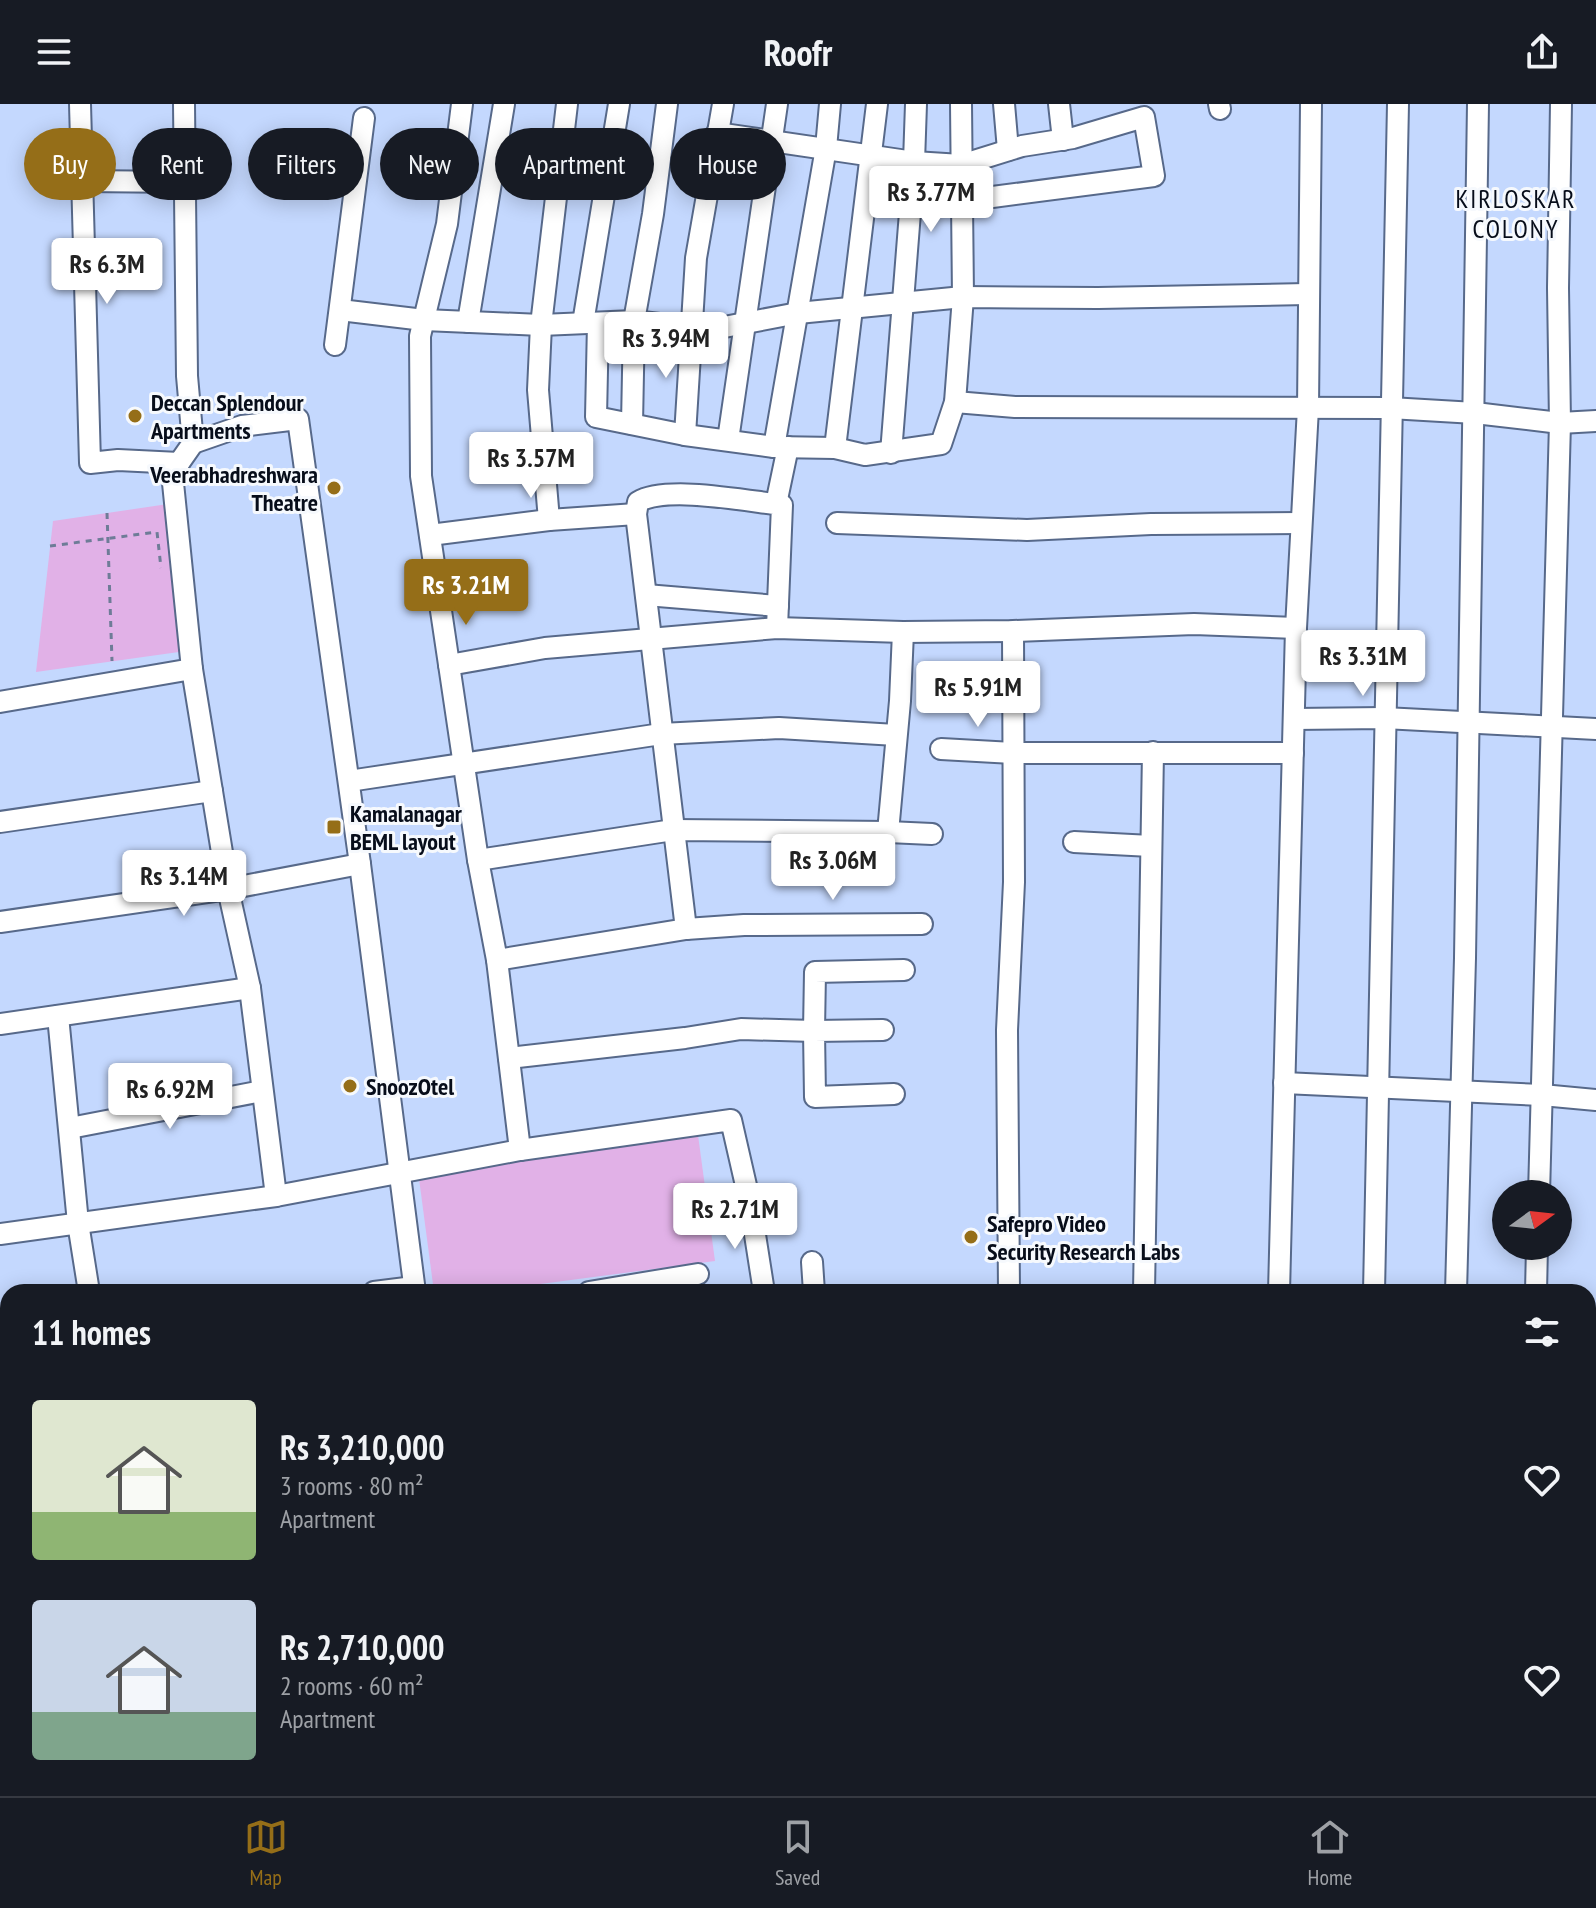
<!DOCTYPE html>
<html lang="en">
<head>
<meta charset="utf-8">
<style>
	:root { --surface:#171b24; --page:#20242c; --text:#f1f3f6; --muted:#9ea1a6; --line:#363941; --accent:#956e18 }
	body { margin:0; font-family:"PT Sans Narrow",sans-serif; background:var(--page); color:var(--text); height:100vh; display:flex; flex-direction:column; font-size:30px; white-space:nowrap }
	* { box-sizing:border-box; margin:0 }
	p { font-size:26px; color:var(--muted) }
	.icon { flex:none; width:44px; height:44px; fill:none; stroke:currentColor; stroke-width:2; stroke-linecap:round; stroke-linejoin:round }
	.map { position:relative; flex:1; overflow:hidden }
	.drawer { position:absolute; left:0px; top:1180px; width:1596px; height:512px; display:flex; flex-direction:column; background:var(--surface); border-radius:24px 24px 0 0; box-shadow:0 4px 20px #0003 }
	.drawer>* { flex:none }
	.banner { position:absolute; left:24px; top:24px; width:800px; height:72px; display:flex; gap:16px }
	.needle { width:52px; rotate:75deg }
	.buttons { position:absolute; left:1492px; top:1076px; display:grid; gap:16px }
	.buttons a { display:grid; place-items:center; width:80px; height:80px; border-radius:50%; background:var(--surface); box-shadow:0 4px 20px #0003; font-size:40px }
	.price { position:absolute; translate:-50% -68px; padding:0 18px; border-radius:8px; background:#fff; color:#222; font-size:26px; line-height:52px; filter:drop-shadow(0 2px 4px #0008) }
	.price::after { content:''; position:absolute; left:50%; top:48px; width:24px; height:18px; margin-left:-12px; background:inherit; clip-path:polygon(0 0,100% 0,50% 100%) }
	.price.selected { background:var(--accent); color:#fff }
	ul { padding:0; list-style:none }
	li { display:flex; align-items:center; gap:24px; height:200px; padding:0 32px }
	li span { display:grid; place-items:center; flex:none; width:224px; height:160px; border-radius:8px; color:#555 }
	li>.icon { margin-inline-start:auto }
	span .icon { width:96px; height:96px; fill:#fffc; stroke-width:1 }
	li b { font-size:34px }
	h2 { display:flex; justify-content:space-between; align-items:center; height:96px; padding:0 32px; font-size:34px }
	.pill { padding:0 28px; border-radius:36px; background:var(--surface); box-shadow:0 4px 20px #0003; font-size:28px; line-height:72px }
	.pill.selected { background:var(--accent); color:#fff }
	header { display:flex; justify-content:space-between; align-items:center; height:104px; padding:0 32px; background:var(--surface); font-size:36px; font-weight:700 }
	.dock { display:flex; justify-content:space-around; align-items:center; height:112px; border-top:2px solid var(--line); background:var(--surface); font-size:22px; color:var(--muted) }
	.dock a { display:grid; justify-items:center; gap:4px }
	.dock .selected { color:var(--accent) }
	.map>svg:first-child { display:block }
</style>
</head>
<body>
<header><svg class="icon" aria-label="menu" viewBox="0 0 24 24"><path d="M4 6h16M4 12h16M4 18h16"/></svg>Roofr<svg class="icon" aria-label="share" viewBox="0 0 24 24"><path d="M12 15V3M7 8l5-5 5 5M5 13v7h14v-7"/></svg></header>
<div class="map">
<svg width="1596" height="1692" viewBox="0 0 1596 1692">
	<rect width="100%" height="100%" fill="#c4d8fe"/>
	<g fill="#e1b1e7">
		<polygon points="168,400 186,547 36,568 53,417"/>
		<polygon points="698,1031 715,1157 480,1188 434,1188 418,1067"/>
	</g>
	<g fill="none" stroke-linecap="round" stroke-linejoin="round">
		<defs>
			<g id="minor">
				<polyline points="80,0 90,359 118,356 179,359"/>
				<polyline points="184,0 187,272 193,339 242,322 298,315 360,760 415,1188"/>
				<polyline points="462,0 447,120 420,232 421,372 478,756 497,856 520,1046"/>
				<polyline points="1004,0 1008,46"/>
				<polyline points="1059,0 1063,36"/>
				<polyline points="1219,0 1220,5"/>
				<polyline points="717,29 914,58 961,61 1022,42 1073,34 1144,13 1154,72 962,97"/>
				<polyline points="82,77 185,78"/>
				<polyline points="340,206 424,216 541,221 634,217 693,224 719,224 798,209 963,193 1098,194 1307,190"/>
				<polyline points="468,218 504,0"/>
				<polyline points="583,219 619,0"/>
				<polyline points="598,219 596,313 685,331 774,343 835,344 865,351 941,340 955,298 963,193 961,0"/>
				<polyline points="335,241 364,14"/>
				<polyline points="955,298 1015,303 1390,304 1475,309 1560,319 1596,317"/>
				<polyline points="632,320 634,217 653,110 667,0"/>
				<polyline points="685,331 696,154 723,0"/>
				<polyline points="728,336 777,0"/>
				<polyline points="193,339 179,359 173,379 192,565 228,785 250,884 276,1092"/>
				<polyline points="774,343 826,44 830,0"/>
				<polyline points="835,344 877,0"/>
				<polyline points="891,349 914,58 916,0"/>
				<polyline points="776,400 788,343"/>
				<polyline points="549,416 538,286 541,221 567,0"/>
				<polyline points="837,419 1027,426 1151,420 1301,419"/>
				<polyline points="430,431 549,416 636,410"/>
				<polyline points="646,491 778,502"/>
				<polyline points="449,561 545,544 777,524 903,528 1013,527 1194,520 1296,524"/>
				<polyline points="0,598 192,565"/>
				<polyline points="1294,615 1384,614 1596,625"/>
				<polyline points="941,645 1013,649 1293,649"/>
				<polyline points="349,677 661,630 779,624 896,631"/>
				<polyline points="0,718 212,687"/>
				<polyline points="888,728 932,730"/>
				<polyline points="1074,738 1151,742"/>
				<polyline points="478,756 673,726 888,728 900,597 903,528"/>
				<polyline points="0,818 228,785 360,760"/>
				<path d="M 686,825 L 636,410 L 638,398 C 666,381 747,397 782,401 L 777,524"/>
				<polyline points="497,856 686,825 744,821 922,820"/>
				<polyline points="58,912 78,1119 89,1188"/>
				<polyline points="0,920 250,884"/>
				<polyline points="883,926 814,927 815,993 894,990"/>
				<polyline points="509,954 685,934 741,925 814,927 815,868 904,866"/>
				<polyline points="1284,979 1542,991 1596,996"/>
				<polyline points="70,1024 262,987"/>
				<polyline points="1539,1090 1560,319 1558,184 1561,0"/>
				<polyline points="0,1130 276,1092 520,1046 731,1016 750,1099 764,1188"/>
				<polyline points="812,1158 814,1188"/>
				<polyline points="374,1188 414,1183"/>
				<polyline points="589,1188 698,1170"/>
				<polyline points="1009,1188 1007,926 1014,778 1013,527"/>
				<polyline points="1144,1188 1153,648"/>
				<polyline points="1279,1188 1296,524 1308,304 1311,0"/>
				<polyline points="1374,1188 1398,0"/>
				<polyline points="1456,1188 1465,854 1478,0"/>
				<polyline points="1536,1188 1537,1142"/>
				<polyline points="0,1289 8,1345"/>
				<polyline points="1588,1299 1596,1297"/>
				<polyline points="1588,1402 1596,1400"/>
				<polyline points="0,1462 8,1460"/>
				<polyline points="1588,1506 1596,1504"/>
				<polyline points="0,1542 8,1542"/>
				<polyline points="0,1582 8,1581"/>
				<polyline points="1588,1633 1596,1633"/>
				<polyline points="129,1684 129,1692"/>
				<polyline points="254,1684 255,1692"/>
				<polyline points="354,1684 355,1692"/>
				<polyline points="476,1684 477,1692"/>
				<polyline points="763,1684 764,1692"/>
				<polyline points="847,1684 847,1692"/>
				<polyline points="914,1684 914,1692"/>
				<polyline points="1005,1684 1005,1692"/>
				<polyline points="1100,1684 1100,1692"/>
				<polyline points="1196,1684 1196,1692"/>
				<polyline points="1292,1684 1293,1692"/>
				<polyline points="1395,1684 1396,1692"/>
				<polyline points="1511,1684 1513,1692"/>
				<polyline points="597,1692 597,1684"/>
				<polyline points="673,1692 673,1684"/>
				<polyline points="704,1692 721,1684"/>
			</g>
		</defs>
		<use href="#minor" stroke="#57698a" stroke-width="24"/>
		<g stroke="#6e7c97" stroke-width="3" stroke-dasharray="6 6" stroke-linecap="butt">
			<polyline points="107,409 112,557"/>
			<polyline points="50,442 157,428 161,464"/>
		</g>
		<use href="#minor" stroke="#fff" stroke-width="20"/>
	</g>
	<g fill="#956e18" stroke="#f6f9fd" stroke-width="3">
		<circle cx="135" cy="312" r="8"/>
		<circle cx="334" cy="384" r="8"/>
		<rect x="326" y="715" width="16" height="16" rx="4"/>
		<circle cx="350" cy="982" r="8"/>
		<circle cx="971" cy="1133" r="8"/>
	</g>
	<g text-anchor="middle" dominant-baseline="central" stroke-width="6" stroke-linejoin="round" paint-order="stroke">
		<g font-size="24" font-weight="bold" fill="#070d1a" stroke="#f6f9fd" text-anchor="start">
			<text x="151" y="298">Deccan Splendour<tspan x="151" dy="28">Apartments</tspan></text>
			<text x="318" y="370" text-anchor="end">Veerabhadreshwara<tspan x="318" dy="28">Theatre</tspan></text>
			<text x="350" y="709">Kamalanagar<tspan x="350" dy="28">BEML layout</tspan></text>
			<text x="366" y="982">SnoozOtel</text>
			<text x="987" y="1119">Safepro Video<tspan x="987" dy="28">Security Research Labs</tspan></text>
		</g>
		<g font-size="26" letter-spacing="2" fill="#070d1a" stroke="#f6f9fd">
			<text x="1516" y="94">KIRLOSKAR<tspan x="1516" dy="30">COLONY</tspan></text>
		</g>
	</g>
</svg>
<div class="buttons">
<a><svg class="needle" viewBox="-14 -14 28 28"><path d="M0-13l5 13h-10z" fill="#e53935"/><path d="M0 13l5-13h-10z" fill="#9ea1a6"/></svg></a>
</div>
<b class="price" style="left:931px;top:130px">Rs 3.77M</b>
<b class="price" style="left:107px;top:202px">Rs 6.3M</b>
<b class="price" style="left:666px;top:276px">Rs 3.94M</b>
<b class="price" style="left:531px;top:396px">Rs 3.57M</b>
<b class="price selected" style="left:466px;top:523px">Rs 3.21M</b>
<b class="price" style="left:1363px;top:594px">Rs 3.31M</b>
<b class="price" style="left:978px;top:625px">Rs 5.91M</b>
<b class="price" style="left:833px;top:798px">Rs 3.06M</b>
<b class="price" style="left:184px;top:814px">Rs 3.14M</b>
<b class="price" style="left:170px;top:1027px">Rs 6.92M</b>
<b class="price" style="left:735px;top:1147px">Rs 2.71M</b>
<div class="banner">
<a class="pill selected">Buy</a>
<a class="pill">Rent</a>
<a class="pill">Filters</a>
<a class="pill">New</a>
<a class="pill">Apartment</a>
<a class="pill">House</a>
</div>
<section class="drawer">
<h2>11 homes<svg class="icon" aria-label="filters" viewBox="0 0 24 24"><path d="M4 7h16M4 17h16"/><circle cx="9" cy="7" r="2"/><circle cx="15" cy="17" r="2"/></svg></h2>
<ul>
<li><span style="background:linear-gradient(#dfe7d0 70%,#8fb573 0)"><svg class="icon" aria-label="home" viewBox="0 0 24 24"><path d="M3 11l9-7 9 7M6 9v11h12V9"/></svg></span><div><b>Rs 3,210,000</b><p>3 rooms · 80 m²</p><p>Apartment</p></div><svg class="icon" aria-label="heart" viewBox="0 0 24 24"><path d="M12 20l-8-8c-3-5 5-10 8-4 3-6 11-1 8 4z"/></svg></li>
<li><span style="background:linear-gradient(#c9d6e8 70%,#7fa58c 0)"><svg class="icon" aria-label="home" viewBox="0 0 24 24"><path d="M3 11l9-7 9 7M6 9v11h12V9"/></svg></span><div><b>Rs 2,710,000</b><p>2 rooms · 60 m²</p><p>Apartment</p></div><svg class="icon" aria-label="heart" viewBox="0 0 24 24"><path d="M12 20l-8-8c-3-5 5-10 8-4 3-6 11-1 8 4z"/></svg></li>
</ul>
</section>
</div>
<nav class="dock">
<a class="selected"><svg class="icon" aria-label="map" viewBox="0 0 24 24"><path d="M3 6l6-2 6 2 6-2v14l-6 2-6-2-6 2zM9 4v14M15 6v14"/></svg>Map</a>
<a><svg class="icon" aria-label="saved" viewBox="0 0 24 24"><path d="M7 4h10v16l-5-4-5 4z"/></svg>Saved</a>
<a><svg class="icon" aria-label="home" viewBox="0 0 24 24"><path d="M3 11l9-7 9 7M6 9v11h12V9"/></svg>Home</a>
</nav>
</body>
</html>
